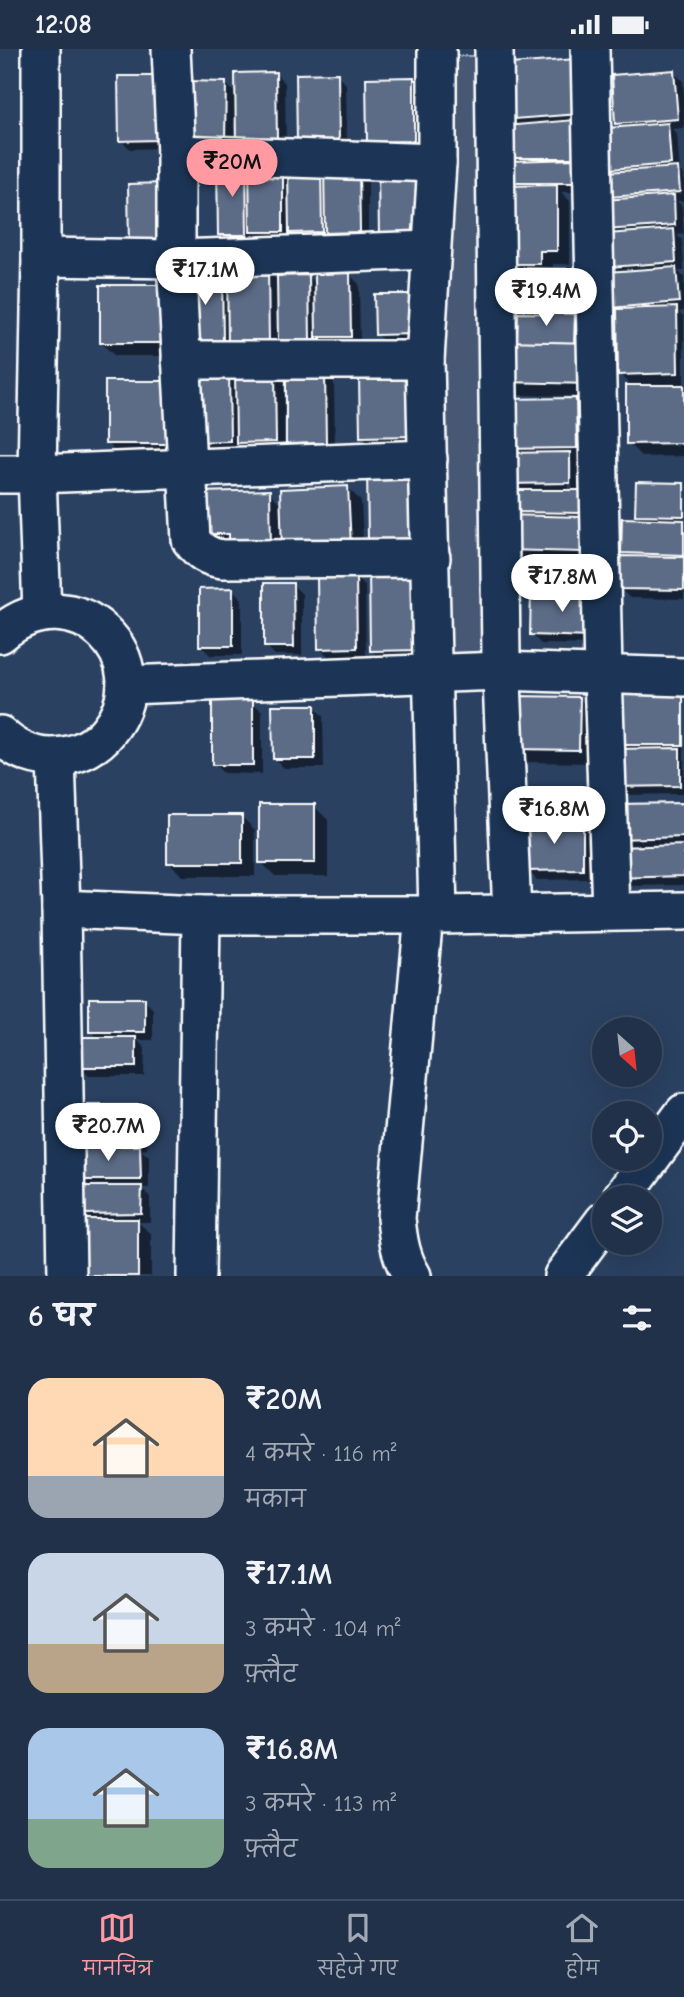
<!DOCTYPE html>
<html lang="hi">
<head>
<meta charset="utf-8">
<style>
	:root { --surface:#203149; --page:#2d3d53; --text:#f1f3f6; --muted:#a2a9b4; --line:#3d4c61; --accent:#ff9aa2 }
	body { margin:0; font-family:"Comic Neue","Playpen Sans Deva",sans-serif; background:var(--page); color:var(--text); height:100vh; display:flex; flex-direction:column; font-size:26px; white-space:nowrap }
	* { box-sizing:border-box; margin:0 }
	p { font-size:23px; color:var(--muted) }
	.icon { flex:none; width:38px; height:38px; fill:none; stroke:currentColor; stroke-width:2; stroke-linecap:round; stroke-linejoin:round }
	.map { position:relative; height:1227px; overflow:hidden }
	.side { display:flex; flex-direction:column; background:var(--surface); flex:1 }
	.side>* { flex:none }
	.needle { width:46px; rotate:153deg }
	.fabs { position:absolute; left:592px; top:968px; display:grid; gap:14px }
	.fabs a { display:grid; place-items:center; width:70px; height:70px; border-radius:50%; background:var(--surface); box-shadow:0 7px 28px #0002,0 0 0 2px var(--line); font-size:35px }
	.price { position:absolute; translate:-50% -60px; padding:0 16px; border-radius:24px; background:#fff; color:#222; font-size:23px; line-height:46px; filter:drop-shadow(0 2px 4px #0008) }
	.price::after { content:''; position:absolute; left:50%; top:42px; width:21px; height:16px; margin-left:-10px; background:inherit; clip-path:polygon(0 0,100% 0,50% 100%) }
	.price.selected { background:var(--accent); color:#111 }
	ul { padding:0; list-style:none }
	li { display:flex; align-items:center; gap:21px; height:175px; padding:0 28px }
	li span { display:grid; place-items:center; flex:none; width:196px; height:140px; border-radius:21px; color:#555 }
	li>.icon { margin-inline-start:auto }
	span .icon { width:84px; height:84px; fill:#fffc; stroke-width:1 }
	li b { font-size:30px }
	h2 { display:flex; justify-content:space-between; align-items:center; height:84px; padding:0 28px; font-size:30px }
	.status { display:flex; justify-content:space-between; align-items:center; height:49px; padding:0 35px; background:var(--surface); direction:ltr }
	.status svg { height:19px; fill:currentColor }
	.dock { display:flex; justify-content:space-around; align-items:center; height:98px; border-top:2px solid var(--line); background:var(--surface); font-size:19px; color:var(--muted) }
	.dock a { display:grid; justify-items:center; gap:4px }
	.dock .selected { color:var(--accent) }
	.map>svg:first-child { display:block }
</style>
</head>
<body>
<div class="status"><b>12:08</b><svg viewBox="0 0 49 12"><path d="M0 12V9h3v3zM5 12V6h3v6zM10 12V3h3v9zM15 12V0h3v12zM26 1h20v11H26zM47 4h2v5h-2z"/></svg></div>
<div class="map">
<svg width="684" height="1227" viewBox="0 0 684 1227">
	<rect width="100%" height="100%" fill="#2a4161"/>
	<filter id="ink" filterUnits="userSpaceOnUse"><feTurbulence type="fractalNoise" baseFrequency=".0143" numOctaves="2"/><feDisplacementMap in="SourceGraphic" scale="14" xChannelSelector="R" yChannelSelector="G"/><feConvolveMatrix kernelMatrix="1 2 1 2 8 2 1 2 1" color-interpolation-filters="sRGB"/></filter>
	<g filter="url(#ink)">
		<polygon fill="#465975" stroke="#a2acba" stroke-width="2" points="440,7 484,7 488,614 444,614"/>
		<g fill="#0007" fill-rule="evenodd">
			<path d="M 575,12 L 586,143 L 561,143 L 570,152 L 570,215 L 553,215 L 553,221 L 588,221 L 604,348 L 572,347 L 589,364 L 590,412 L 579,412 L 579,443 L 591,512 L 516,510 L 514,462 L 506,404 L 572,350 L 572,347 L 519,346 L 505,332 L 519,294 L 519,271 L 509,261 L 501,70 ZM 568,413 L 572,413 L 572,443 L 569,443 Z"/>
			<polygon points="673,23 683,32 684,47 684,79 672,80 677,85 680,122 684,126 684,152 677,152 682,157 684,185 677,186 682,191 684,215 684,222 678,222 684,228 684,262 679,263 684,268 684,407 642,408 628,394 633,338 620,325 619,265 612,258 618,224 611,218 607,180 615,152 610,148 618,124 613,119 622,79 617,74"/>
			<polygon points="276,25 285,34 286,100 237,74 234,74 234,100 204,97 226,35 237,46"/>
			<polygon points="337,26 346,35 347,102 308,103"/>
			<polygon points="156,29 166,99 130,100 121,91"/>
			<polygon points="413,30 422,39 423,101 378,101 368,92"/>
			<path d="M 219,117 L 368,128 L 368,192 L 300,193 L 292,185 L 292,191 L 261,192 L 255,186 L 255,194 L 229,195 L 220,185 ZM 330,181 L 330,185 L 297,186 L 297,182 Z"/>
			<polygon points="267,221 279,233 309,228 317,236 350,226 359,235 360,297 327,297 319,289 319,301 289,301 277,289 277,304 199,304 221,223 229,231"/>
			<polygon points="161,238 174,307 115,307 101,294"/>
			<polygon points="415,246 424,294 386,294 376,285"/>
			<polygon points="191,323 274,324 284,333 284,402 247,402 238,394 239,401 201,402"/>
			<polygon points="324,325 334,334 335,403 297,404 288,394"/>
			<polygon points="361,328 429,400 376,401 362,387"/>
			<polygon points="167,334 181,408 121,408 107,394"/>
			<polygon points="684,436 684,550 630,549 620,540 628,509 623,503 643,471 637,465"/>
			<polygon points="347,438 361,452 364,510 284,514 199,485 269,443 282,456"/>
			<polygon points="370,522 435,614 385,615 371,601"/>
			<polygon points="355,528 365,537 366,608 329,608 320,599"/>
			<polygon points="293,536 302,545 302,606 275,606 266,597"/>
			<polygon points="233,541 242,550 242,606 210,606 201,597"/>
			<polygon points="592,545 600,596 541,595 531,585"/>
			<polygon points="684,645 684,745 620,746 611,696"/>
			<polygon points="579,649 593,663 592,714 528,713 515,700"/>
			<polygon points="252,653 262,662 262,725 223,724 214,715"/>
			<polygon points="314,658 323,667 324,719 284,719 274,709"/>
			<polygon points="684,755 684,836 626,837 617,789"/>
			<polygon points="314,757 328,771 328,827 275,827 261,813"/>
			<polygon points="241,767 255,781 255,827 182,827 169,813"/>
			<polygon points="582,775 592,784 591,830 537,831 527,821"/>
			<polygon points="144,951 153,960 153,991 137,991 145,999 144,1027 89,1027 79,1018 99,990 91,982"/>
			<polygon points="138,1057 147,1067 147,1100 141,1101 149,1108 149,1139 142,1139 150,1148 150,1173 138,1173 151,1185 151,1227 83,1227 93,1172 85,1164 85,1137 78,1130 98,1099 90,1092"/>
		</g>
		<g fill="#5b6c86" stroke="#fff" stroke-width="2">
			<polygon points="576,10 580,65 499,71 495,16"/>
			<polygon points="674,21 678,70 615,75 612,26"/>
			<polygon points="276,23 277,91 236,92 235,24"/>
			<polygon points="338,24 339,94 297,94 296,25"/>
			<polygon points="118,27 157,27 157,91 119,92"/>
			<polygon points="414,28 414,92 367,93 366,29"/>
			<polygon points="189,32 226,33 225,91 193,89"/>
			<polygon points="575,71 578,109 507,109 505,77"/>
			<polygon points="668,74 671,115 611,120 608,79"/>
			<polygon points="578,110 578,134 507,134 508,112"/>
			<polygon points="246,114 247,186 218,186 217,115"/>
			<polygon points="283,115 283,183 250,183 249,116"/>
			<polygon points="321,117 322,183 289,184 288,118"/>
			<polygon points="359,117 360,183 325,184 324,118"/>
			<polygon points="678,118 680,143 608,148 607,123"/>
			<polygon points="426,120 426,186 379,187 378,121"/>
			<polygon points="166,134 167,198 129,199 128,135"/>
			<polygon points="557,136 557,202 540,202 540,215 506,215 505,137"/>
			<polygon points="674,146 675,176 605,181 603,151"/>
			<polygon points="674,180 676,213 610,218 607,185"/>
			<polygon points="676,218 679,253 610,259 607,223"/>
			<polygon points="268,219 269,295 228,296 227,220"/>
			<polygon points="507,219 589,220 588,262 507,261"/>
			<polygon points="222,221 223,295 188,296 187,222"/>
			<polygon points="350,224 351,288 316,288 315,225"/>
			<polygon points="309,226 310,292 278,293 277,227"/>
			<rect x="100" y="236" width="61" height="58"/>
			<polygon points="374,245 416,245 416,285 375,286"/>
			<polygon points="677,258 678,324 618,326 617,260"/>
			<polygon points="518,264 575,265 574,294 517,293"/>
			<polygon points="504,292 592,294 591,335 503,333"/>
			<polygon points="189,321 229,321 230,392 190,393"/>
			<polygon points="275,322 276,393 236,394 235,323"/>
			<polygon points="286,323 325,323 326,394 286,395"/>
			<polygon points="415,325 416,387 360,388 359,326"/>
			<rect x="105" y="332" width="63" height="63"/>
			<polygon points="626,336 684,336 684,394 626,395"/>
			<polygon points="576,349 577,399 500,400 499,350"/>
			<polygon points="570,403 570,434 505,435 504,404"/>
			<polygon points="424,420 425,490 368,491 367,421"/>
			<polygon points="636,433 684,434 684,467 635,466"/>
			<polygon points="348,437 351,497 282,500 280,440"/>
			<polygon points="270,441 271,501 229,502 229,485 197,485 197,443"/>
			<polygon points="512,441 582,441 582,464 512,463"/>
			<polygon points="506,466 583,468 582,503 504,501"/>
			<polygon points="622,469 684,471 684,506 621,504"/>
			<polygon points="619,507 684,508 684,541 618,540"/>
			<polygon points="369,520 421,520 422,601 370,602"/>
			<polygon points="317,526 356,526 357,599 318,600"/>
			<polygon points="264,534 293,534 294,598 264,598"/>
			<polygon points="233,539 233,597 199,597 199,540"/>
			<polygon points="531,542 593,544 592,588 530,586"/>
			<polygon points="683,642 683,696 609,696 609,643"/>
			<polygon points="514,647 580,648 579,701 513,700"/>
			<rect x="212" y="651" width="41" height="65"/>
			<polygon points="272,656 315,656 315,710 273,710"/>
			<polygon points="680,699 680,737 609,738 608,700"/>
			<polygon points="684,754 684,788 616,790 615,755"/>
			<rect x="259" y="755" width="56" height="59"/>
			<rect x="167" y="766" width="75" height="48"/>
			<polygon points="525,773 583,773 583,821 525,822"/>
			<polygon points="684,796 684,827 615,829 614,798"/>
			<rect x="89" y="949" width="56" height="34"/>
			<rect x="78" y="988" width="58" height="30"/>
			<rect x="88" y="1056" width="51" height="36"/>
			<polygon points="76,1097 140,1097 141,1131 77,1131"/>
			<polygon points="83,1137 142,1137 141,1164 83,1165"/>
			<rect x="81" y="1170" width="57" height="57"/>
		</g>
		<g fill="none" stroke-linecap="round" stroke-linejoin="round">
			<defs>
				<g id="minor">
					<polyline points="41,0 41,208 37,425 42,564"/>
					<path d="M 171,0 L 176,105 L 176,210 L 191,491 C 200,503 208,508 222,510 L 431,509"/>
					<polyline points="437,0 437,114 425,311 438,866"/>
					<polyline points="494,0 501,608 512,865"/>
					<polyline points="590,0 603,625 611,862"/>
					<polyline points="176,105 437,114"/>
					<polyline points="41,208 176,210 431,201"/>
					<polyline points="181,311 425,311"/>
					<polyline points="0,425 37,425 428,410"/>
					<path d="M 0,585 C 75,521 165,612 108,682 C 97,696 80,705 63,707 C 39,711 17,702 0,686"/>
					<polyline points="126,636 501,622 684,628"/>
					<polyline points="56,709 61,860 67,1227"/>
					<polyline points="61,860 201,866 438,866 684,862"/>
					<polyline points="622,1148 684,1064"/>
					<polyline points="196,1227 201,866"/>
					<path d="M 412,1227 C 401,1209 398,1191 396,1169 L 424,866"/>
					<polyline points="563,1227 604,1172"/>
				</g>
			</defs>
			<use href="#minor" stroke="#fff" stroke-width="42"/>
			<use href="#minor" stroke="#1d3557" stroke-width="37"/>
		</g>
	</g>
</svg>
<div class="fabs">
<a><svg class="needle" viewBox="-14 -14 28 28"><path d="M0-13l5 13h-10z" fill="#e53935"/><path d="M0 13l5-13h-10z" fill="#a2a9b4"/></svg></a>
<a><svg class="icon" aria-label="locate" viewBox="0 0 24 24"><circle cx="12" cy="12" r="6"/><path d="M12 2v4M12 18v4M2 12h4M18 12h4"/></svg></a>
<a><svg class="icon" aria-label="layers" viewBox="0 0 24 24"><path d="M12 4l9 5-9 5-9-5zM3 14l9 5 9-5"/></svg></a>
</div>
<b class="price selected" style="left:232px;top:150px">₹20M</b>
<b class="price" style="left:205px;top:258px">₹17.1M</b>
<b class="price" style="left:546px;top:279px">₹19.4M</b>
<b class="price" style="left:562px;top:565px">₹17.8M</b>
<b class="price" style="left:554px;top:797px">₹16.8M</b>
<b class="price" style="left:108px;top:1114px">₹20.7M</b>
</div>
<section class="side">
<h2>6 घर<svg class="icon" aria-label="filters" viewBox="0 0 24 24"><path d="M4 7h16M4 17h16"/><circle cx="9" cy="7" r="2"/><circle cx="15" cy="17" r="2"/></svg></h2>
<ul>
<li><span style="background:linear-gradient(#ffd9b3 70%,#9aa5b1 0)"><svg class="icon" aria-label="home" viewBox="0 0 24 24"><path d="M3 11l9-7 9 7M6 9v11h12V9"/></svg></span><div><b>₹20M</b><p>4 कमरे · 116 m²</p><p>मकान</p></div></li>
<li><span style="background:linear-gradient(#c9d6e8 65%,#b9a48a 0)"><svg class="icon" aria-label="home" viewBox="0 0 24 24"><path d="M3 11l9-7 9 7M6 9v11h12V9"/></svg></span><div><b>₹17.1M</b><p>3 कमरे · 104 m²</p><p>फ़्लैट</p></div></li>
<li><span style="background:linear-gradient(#a9c7e8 65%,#7fa58c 0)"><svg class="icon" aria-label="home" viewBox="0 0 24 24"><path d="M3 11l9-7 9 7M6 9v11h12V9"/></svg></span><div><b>₹16.8M</b><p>3 कमरे · 113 m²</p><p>फ़्लैट</p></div></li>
</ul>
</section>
<nav class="dock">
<a class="selected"><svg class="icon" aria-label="map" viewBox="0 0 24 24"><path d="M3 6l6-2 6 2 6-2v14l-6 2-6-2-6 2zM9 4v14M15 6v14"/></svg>मानचित्र</a>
<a><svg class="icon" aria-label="saved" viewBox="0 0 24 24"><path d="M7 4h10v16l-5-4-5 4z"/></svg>सहेजे गए</a>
<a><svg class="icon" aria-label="home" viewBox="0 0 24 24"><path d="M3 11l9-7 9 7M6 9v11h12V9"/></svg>होम</a>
</nav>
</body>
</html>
